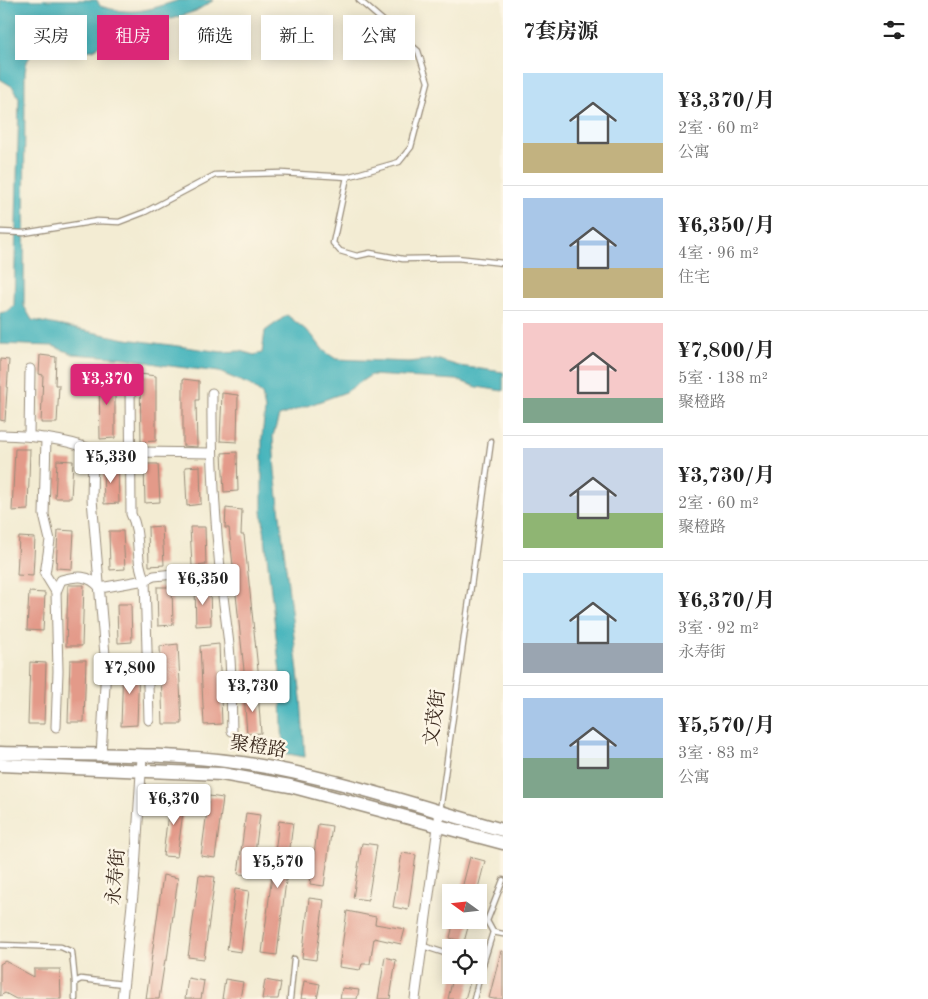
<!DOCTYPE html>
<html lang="zh">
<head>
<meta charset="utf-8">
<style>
	:root { --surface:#fff; --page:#f6f6f6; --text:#222; --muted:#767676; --line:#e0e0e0; --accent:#db2777 }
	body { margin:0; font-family:"Old Standard TT","Noto Serif SC",serif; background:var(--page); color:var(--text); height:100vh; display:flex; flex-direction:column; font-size:19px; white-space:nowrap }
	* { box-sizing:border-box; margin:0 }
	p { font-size:16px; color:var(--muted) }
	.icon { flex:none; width:28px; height:28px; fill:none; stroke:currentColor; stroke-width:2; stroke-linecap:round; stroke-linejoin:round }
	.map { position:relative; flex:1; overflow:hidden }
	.side { display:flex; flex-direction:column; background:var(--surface); width:425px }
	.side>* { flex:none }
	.guide { position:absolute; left:15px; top:15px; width:412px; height:45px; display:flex; gap:10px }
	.needle { width:32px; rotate:285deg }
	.fabs { position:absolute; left:442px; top:884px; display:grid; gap:10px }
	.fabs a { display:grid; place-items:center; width:45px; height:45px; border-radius:0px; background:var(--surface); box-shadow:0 2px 12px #0003; font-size:25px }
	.price { position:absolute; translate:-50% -42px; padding:0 11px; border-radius:5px; background:#fff; color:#222; font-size:16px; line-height:32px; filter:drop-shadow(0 1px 2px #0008) }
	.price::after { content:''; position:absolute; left:50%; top:30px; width:15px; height:11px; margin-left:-8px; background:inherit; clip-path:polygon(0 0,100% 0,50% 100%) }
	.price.current { background:var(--accent); color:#fff }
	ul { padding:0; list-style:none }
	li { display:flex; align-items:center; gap:15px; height:125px; padding:0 20px }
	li+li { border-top:1px solid var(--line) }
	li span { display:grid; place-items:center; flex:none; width:140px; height:100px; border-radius:0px; color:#555 }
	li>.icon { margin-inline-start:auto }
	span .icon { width:60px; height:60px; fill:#fffc; stroke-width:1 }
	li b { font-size:21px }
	h2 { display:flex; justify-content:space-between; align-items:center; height:60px; padding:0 20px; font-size:21px }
	.pill { padding:0 18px; border-radius:0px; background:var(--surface); box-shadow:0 2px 12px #0003; font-size:18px; line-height:45px }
	.pill.current { background:var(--accent); color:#fff }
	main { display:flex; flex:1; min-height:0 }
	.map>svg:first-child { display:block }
</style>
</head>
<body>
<main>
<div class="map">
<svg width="503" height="999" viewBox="0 0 503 999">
	<rect width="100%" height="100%" fill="#fcf5e5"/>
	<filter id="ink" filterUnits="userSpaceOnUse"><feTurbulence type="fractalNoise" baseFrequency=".02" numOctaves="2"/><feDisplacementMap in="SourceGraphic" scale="10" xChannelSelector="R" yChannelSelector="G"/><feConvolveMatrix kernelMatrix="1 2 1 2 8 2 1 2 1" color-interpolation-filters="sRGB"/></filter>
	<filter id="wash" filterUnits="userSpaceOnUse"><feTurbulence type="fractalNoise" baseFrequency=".0096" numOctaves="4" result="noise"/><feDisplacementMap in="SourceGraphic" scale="20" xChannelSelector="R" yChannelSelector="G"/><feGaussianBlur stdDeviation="1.12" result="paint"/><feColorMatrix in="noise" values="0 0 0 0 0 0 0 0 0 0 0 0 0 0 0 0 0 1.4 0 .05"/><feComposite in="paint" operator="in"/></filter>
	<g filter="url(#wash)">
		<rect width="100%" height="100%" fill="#f3ecd3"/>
		<path fill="#44b4bc" stroke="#406f6d" d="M 0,0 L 97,0 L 100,6 C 132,16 149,10 179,0 C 189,0 204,0 214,0 L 196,11 L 172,19 L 160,17 L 117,26 L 94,50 L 83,51 C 68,40 38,40 28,60 C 26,63 26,68 25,72 L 24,306 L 32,320 L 126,339 L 222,352 L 240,351 L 254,355 L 262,353 L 265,331 L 287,315 L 311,334 L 324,351 L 336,359 L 409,362 L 436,359 L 459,366 L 503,372 L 503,391 L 477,387 L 457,380 L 371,375 L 346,392 L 279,416 L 273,436 L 275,471 L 301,698 L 305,757 L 283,753 L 280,672 L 262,511 L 262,437 L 265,410 L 262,394 L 250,385 L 219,372 L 162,365 L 127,358 L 73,354 L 53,346 L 0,344 L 0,313 L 9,311 L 14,305 L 19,98 L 13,87 L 0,79 Z"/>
		<g id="blocks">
			<g fill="#e39a89">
				<polygon points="40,355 56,357 55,385 59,385 57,423 41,423 43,375 39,374"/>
				<polygon points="0,359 9,360 5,421 0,420"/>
				<polygon points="99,374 115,376 115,438 100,439"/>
				<polygon points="140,374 156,376 156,441 141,442"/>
				<polygon points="183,379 199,381 199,400 196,400 197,447 183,446"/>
				<polygon points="222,393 238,395 237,442 220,441"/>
				<polygon points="15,449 30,449 28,510 12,511"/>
				<polygon points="237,452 238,491 224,492 222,453"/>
				<polygon points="57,460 73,461 71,498 55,498"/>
				<polygon points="144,464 158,464 160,502 145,503"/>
				<polygon points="103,465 118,465 119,503 104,504"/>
				<polygon points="200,466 201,504 187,506 185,467"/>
				<polygon points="226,508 242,510 241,535 244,535 259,679 245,680 229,528 225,528"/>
				<polygon points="162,526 164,565 149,566 148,527"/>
				<polygon points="190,527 205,527 206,565 192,566"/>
				<polygon points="58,530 74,531 72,569 56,568"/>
				<polygon points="109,531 123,531 125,569 110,570"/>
				<polygon points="19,537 35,538 33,576 17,575"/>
				<polygon points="68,585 84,585 82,646 66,646"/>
				<polygon points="157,587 172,587 173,625 158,626"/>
				<polygon points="195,587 210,587 211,625 196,626"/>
				<polygon points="29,592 45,593 43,631 27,630"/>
				<polygon points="117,604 131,604 132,642 118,643"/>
				<polygon points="178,644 182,724 163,724 160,646"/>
				<polygon points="219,644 222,724 204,725 200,646"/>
				<polygon points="70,660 86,660 84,722 68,722"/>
				<polygon points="30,662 46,663 44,724 28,724"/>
				<polygon points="123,664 139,664 137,725 121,726"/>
				<polygon points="258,692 261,733 247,734 244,693"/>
				<polygon points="170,795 185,797 177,857 163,856"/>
				<polygon points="209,796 223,798 215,858 201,856"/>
				<polygon points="246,813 260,815 252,875 238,874"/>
				<polygon points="279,821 293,823 277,955 262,953"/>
				<polygon points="318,824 332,826 324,886 310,884"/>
				<polygon points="362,843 377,845 368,900 353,898"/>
				<polygon points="402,853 416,855 408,910 393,907"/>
				<polygon points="470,857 485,861 477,892 461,892"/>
				<polygon points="163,875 178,878 167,960 165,960 159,999 146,999"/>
				<polygon points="199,875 215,877 204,959 188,957"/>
				<polygon points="235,889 249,891 241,952 227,950"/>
				<polygon points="309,898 324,900 316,960 302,958"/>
				<polygon points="347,911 376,917 375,924 405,929 401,944 374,938 370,964 362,964 360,970 339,967"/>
				<polygon points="454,920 470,920 464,942 450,938"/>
				<polygon points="501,951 503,951 503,999 494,999 489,998"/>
				<polygon points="385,957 396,960 390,999 378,999"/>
				<polygon points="5,961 34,977 34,969 60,969 61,999 16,999 5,993 0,996 0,964"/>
				<polygon points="188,978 204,981 201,999 185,999"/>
				<polygon points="453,978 470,982 465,999 448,999"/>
				<polygon points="225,979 243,982 240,999 222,999"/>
				<polygon points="265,980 281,983 278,999 262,999"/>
				<polygon points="304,981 320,984 317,999 301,999"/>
				<polygon points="342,988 359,990 357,999 340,999"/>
			</g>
		</g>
	</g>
	<g filter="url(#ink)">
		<use href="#blocks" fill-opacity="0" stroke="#978b78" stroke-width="1"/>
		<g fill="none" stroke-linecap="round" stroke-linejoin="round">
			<defs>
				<g id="lane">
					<polyline points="347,177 333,243 340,251 357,256 370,253 403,259 457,258 503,263"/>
					<polyline points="0,232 24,233 97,221 119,222 145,212 215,175 281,173 347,177 399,162 411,147 428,82 418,51 359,0"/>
					<polyline points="440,811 491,441"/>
					<polyline points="493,932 503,934"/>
					<polyline points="0,945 61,947 72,952 75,982"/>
					<polyline points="423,946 451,955"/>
					<polyline points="483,964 493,932 487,921 503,880"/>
					<polyline points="75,999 75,982 81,979 123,984"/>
					<polyline points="290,999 294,959"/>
					<polyline points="474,999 483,964 479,963"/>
				</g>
				<g id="street">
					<path d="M 130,385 L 131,514 C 142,535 134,560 145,580 L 149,720"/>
					<path d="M 212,393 C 211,475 217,555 228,636 C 232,667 231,700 232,731"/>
					<path d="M 0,435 C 32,436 63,438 93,450 L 92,499 L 106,667 L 101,756"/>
					<polyline points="29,436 30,369"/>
					<polyline points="46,438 44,515 50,540 45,574 56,592 58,671 56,727"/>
					<polyline points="93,450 132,456 140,452 211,453"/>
					<path d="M 56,592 L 61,580 C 77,576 89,574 100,588 L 145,580 L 154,576 L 184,573 L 222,575"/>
					<polyline points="122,999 134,885 142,757"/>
					<polyline points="415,999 440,812"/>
				</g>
				<g id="secondary">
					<path d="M 0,753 C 80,755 163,752 242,763 C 331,776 417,806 503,830"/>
					<polyline points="0,765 222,774 290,786 503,843"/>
				</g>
			</defs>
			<use href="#lane" stroke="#978b78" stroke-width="7"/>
			<use href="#street" stroke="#978b78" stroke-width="11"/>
			<use href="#secondary" stroke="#978b78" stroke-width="15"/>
			<use href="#lane" stroke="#fff" stroke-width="4.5"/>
			<use href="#street" stroke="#fff" stroke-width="9"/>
			<use href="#secondary" stroke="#fff" stroke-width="12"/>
		</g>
	</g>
	<g text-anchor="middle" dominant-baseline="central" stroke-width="5" stroke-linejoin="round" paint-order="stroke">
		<g font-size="19" fill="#3b2a1e" stroke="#fcf5e5">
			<text transform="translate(436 718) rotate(-82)">文茂街</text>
			<text transform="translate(258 748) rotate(9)">聚橙路</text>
			<text transform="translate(117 877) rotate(-85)">永寿街</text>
		</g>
	</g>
</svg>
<div class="fabs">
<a><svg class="needle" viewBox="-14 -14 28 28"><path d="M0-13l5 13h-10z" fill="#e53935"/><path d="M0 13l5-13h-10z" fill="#767676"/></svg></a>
<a><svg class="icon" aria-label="locate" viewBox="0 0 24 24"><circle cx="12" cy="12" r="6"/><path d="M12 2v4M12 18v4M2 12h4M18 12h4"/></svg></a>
</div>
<b class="price current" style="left:107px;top:406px">¥3,370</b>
<b class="price" style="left:111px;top:484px">¥5,330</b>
<b class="price" style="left:203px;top:606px">¥6,350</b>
<b class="price" style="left:130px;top:695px">¥7,800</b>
<b class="price" style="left:253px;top:713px">¥3,730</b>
<b class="price" style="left:174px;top:826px">¥6,370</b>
<b class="price" style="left:278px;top:889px">¥5,570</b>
<div class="guide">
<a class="pill">买房</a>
<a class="pill current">租房</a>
<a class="pill">筛选</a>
<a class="pill">新上</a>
<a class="pill">公寓</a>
</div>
</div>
<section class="side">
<h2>7套房源<svg class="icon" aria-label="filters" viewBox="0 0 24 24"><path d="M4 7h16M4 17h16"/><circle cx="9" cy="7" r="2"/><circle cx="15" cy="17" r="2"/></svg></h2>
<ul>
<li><span style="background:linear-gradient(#bfe0f5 70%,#c2b280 0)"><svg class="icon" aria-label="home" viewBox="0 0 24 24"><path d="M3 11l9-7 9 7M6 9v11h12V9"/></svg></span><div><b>¥3,370/月</b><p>2室 · 60 m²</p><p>公寓</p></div></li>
<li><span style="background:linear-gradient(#a9c7e8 70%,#c2b280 0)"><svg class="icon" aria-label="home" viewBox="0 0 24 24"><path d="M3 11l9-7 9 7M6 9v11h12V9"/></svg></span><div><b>¥6,350/月</b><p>4室 · 96 m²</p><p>住宅</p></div></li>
<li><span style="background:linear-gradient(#f6c9c9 75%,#7fa58c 0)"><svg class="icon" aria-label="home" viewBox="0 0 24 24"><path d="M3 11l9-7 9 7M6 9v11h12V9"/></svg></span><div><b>¥7,800/月</b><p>5室 · 138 m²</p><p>聚橙路</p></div></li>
<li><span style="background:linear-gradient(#c9d6e8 65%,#8fb573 0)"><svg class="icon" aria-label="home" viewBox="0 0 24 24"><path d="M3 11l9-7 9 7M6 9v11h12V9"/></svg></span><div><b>¥3,730/月</b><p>2室 · 60 m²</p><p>聚橙路</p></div></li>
<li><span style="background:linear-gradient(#bfe0f5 70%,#9aa5b1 0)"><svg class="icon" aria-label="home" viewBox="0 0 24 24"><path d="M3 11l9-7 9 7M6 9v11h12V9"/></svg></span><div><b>¥6,370/月</b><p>3室 · 92 m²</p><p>永寿街</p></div></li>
<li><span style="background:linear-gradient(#a9c7e8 60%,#7fa58c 0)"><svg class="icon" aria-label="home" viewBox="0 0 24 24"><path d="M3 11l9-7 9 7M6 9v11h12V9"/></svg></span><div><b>¥5,570/月</b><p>3室 · 83 m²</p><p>公寓</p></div></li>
</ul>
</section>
</main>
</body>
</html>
